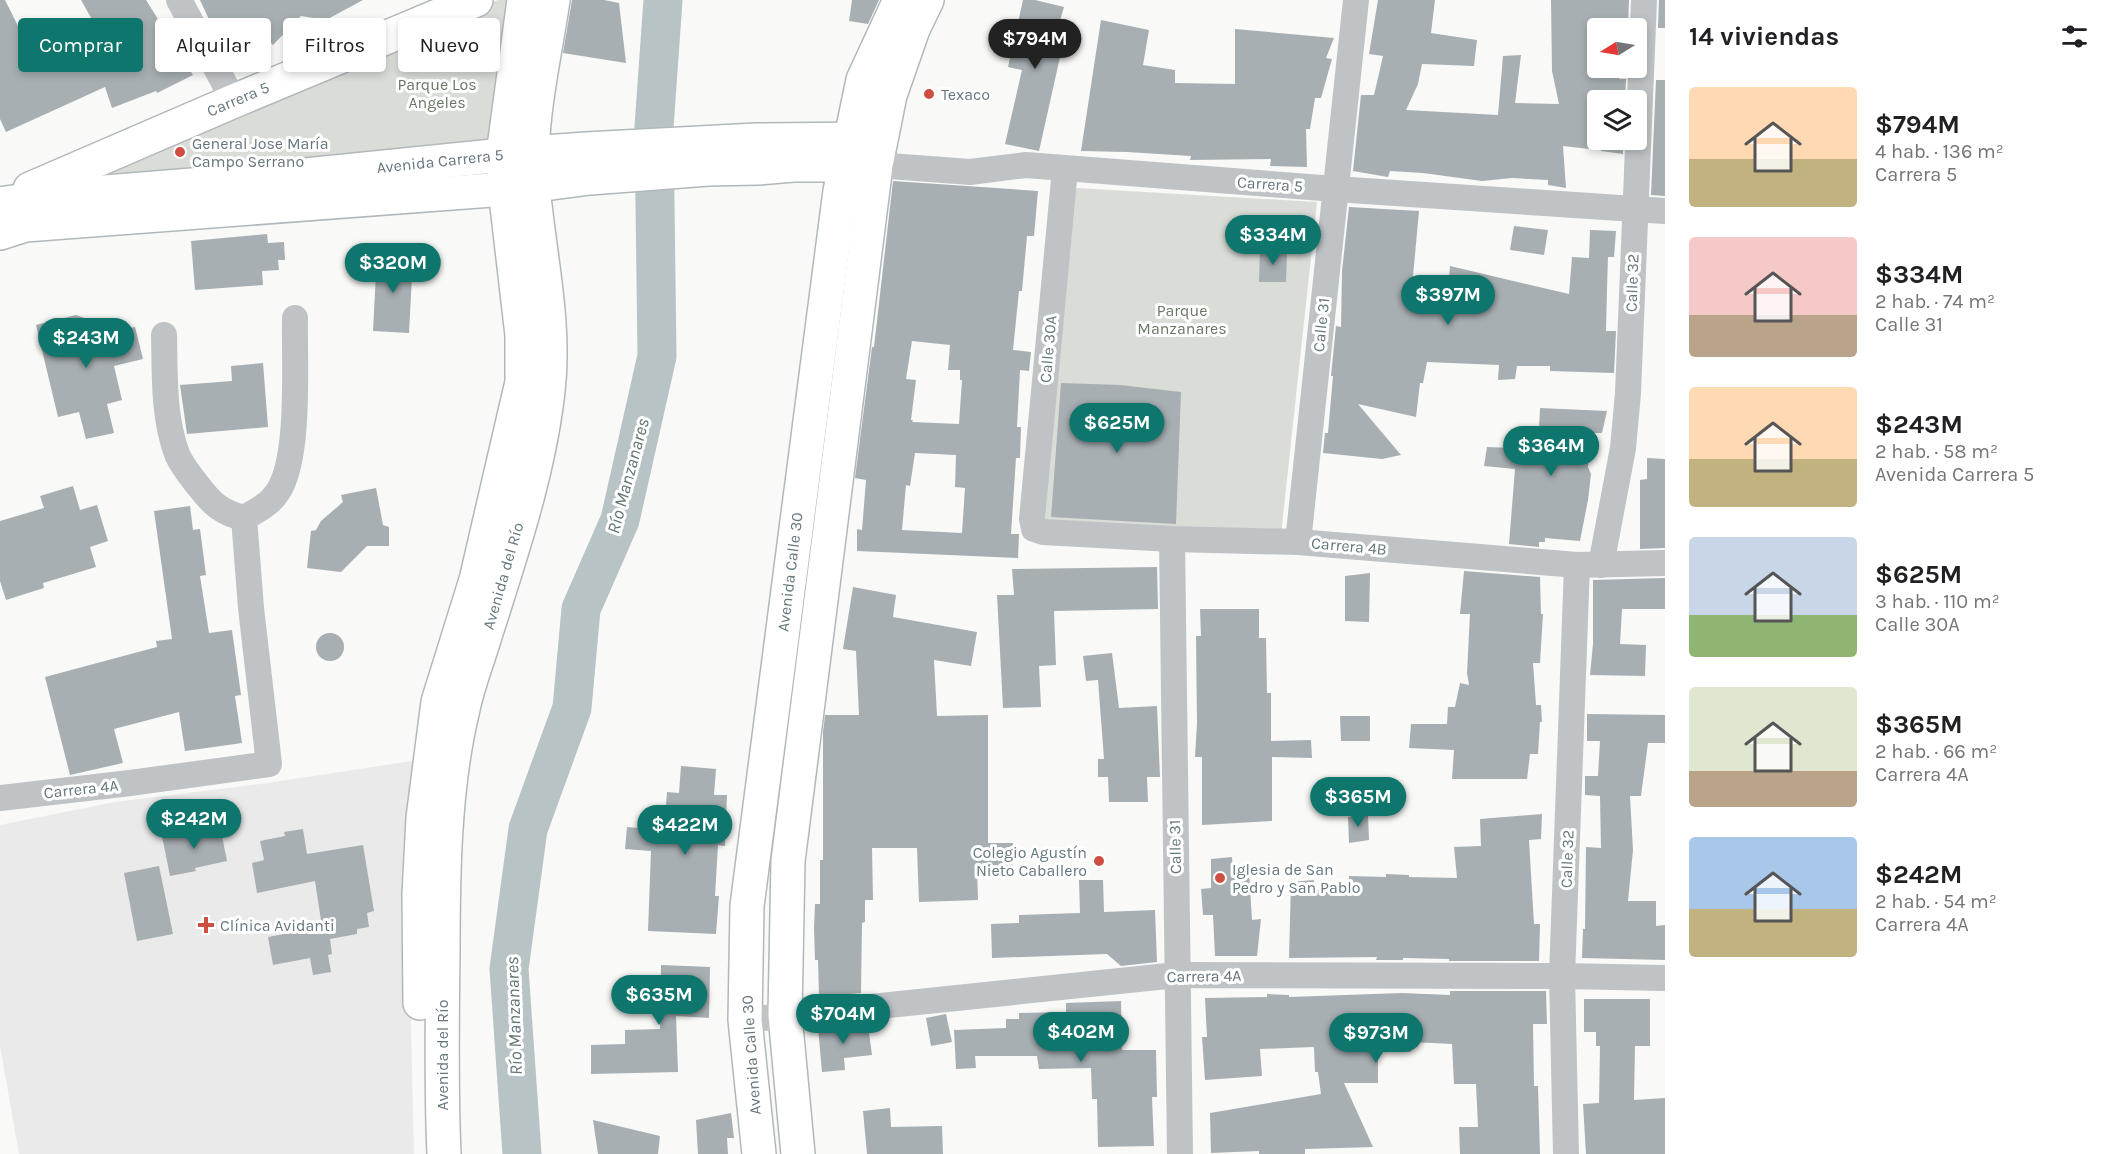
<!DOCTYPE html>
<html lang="es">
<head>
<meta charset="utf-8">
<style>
	:root { --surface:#fff; --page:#f2f2f2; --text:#202124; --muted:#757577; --accent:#0f766e }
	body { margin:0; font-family:Karla,sans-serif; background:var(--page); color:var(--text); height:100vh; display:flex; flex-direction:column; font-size:22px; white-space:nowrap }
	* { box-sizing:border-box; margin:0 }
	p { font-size:20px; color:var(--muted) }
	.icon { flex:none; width:33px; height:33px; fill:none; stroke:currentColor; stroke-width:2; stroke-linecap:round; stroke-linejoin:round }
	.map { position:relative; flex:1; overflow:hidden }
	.sheet { display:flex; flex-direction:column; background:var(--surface); width:450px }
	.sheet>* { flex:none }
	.top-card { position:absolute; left:18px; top:18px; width:570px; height:54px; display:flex; gap:12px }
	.needle { width:39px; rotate:259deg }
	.buttons { position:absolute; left:1587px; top:18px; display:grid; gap:12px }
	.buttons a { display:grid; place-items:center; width:60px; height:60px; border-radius:6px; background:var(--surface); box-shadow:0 3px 9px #0003; font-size:30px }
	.price { position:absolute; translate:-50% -51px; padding:0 14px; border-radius:21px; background:var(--accent); color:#fff; font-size:20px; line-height:39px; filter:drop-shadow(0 2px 3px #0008) }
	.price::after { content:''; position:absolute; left:50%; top:36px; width:18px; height:14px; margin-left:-9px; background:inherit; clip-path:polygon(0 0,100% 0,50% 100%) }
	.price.selected { background:#222; color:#fff }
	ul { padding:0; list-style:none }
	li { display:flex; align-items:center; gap:18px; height:150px; padding:0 24px }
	li span { display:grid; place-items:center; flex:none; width:168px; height:120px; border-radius:6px; color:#555 }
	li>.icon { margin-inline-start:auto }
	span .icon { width:72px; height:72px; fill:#fffc; stroke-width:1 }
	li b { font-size:26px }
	h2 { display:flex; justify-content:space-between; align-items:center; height:72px; padding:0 24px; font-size:26px }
	.tag { padding:0 21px; border-radius:6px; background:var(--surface); box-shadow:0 3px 9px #0003; font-size:21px; line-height:54px }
	.tag.selected { background:var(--accent); color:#fff }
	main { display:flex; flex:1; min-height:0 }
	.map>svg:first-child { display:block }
</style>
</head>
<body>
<main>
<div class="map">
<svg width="1665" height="1154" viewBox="0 0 1665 1154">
	<rect width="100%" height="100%" fill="#f9f9f7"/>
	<polygon fill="#eaeaea" points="412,761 411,1025 414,1154 19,1154 0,1046 0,825 115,802 261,784"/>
	<g fill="#daddd7">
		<polygon points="498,0 513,0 490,151 74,184 251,104"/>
		<polygon points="1077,188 1317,202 1281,535 1045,522 1068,204"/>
	</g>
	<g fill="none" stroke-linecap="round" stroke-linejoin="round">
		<polyline stroke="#b7c3c5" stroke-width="39" points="522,1154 509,969 528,829 572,708 581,609 620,520 657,356 654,127 663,0"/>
	</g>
	<g fill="#a7afb3" fill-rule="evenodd">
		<polygon points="0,0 5,0 22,34 26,32 43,69 104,41 81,0 146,0 193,75 157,93 156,91 112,108 105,87 6,132 0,119"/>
		<polygon points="200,0 363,0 326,20 301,16 273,45 263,35 224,52"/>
		<polygon points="572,0 604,0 619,3 626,63 563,53"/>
		<polygon points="852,0 879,0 868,24 849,21"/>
		<polygon points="1023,0 1035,0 1064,7 1059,24 1067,26 1039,151 1005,144 1022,70 1008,67"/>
		<polygon points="1378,0 1435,0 1431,33 1477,40 1474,66 1422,64 1418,84 1406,110 1498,115 1503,56 1521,55 1515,103 1559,104 1552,71 1551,0 1629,0 1628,28 1598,28 1598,68 1615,68 1615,71 1620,71 1619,79 1626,79 1625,100 1598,100 1598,150 1563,146 1566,188 1548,185 1548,180 1512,178 1482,181 1423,173 1390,171 1388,177 1353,171 1361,95 1374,95 1383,56 1369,54"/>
		<polygon points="1659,0 1665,0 1665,28 1658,28"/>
		<polygon points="1101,20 1149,30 1143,65 1175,70 1175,83 1235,84 1235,29 1334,38 1326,58 1332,59 1321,98 1315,98 1310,129 1306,129 1307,167 1270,166 1271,159 1190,160 1191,156 1127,152 1081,151"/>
		<polygon points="1656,80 1665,80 1665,196 1651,195"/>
		<polygon points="1601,140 1623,140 1623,154 1601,151"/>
		<path d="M 893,181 L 1038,191 L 1034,236 L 1027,236 L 1022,291 L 1019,291 L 1013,350 L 1031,352 L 1029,371 L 1020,370 L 1017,427 L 1021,427 L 1020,458 L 1016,458 L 1011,534 L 1019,534 L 1018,558 L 857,551 L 857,529 L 862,530 L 866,480 L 855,478 L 872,347 L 874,347 ZM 912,341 L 950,345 L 948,370 L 960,370 L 960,380 L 962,380 L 959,424 L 912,422 L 913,420 L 911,420 L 916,380 L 906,379 ZM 915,453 L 956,455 L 955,487 L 965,488 L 962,533 L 902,530 L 906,485 L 910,486 Z"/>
		<polygon points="1349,207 1419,211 1411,298 1447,303 1450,266 1569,294 1572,257 1589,258 1590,230 1616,231 1614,257 1608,257 1607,289 1606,331 1616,331 1614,373 1550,371 1550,366 1517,366 1515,379 1498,380 1499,365 1427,362 1423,383 1420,383 1416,417 1358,404 1401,455 1382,459 1323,453 1325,433 1328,433 1333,376 1331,376 1336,326 1341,327 1342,271"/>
		<polygon points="1514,226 1548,230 1544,255 1510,250"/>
		<polygon points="267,234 268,243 284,242 285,260 278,260 279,270 262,271 263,285 195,290 191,241"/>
		<polygon points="1260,249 1287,251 1286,282 1259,282"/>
		<polygon points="377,254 413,256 409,333 373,331"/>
		<polygon points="76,315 93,321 103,334 135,327 143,359 114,366 122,400 107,404 114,433 86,439 79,412 58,417 36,325"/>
		<polygon points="263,363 268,427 187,434 180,385 232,381 231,366"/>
		<polygon points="1061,383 1120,385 1181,392 1176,524 1051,517"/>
		<polygon points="1540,408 1607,411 1602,433 1590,433 1588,467 1591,474 1588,500 1580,541 1545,538 1545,542 1539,542 1539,547 1509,544 1515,469 1484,466 1487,447 1538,449"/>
		<polygon points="1647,458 1665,459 1665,548 1640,549 1640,480 1647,479"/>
		<polygon points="73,486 80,510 97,505 108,541 90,547 96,567 43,583 44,588 6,600 0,581 0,521 44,508 40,496"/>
		<polygon points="376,488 383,525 389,527 389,546 367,546 341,572 307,568 311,531 316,530 321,521 343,502 341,495"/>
		<polygon points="190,506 193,530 200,529 206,575 200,576 209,633 232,630 241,695 235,696 242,743 185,751 179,712 114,729 123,763 70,775 45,677 157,647 156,641 172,639 154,511"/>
		<polygon points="1157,567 1158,609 1054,611 1056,665 1039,666 1041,707 1003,708 997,595 1014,595 1012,569"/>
		<polygon points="1464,571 1540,577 1541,614 1543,614 1540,663 1533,663 1536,705 1541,705 1542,722 1540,722 1538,754 1530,754 1527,779 1452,779 1454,750 1409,748 1411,724 1447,724 1448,707 1455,707 1460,683 1469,685 1467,673 1470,614 1460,614"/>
		<polygon points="1370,573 1369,622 1345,621 1345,576"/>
		<polygon points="1665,578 1665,609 1622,609 1620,644 1646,645 1645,676 1590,675 1593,644 1593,580"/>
		<polygon points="853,587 896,595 893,617 977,632 971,666 934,660 937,716 988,715 988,843 1013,843 1012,870 977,869 978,900 919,902 917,848 872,848 873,900 865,900 865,922 862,923 861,993 819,997 818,960 815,960 814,928 815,904 820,904 820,860 823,860 823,732 825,715 859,715 856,651 843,649"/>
		<polygon points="1200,609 1259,609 1259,638 1266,638 1267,693 1271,693 1271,741 1311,740 1312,758 1272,757 1272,821 1202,825 1202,757 1195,757 1197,723 1196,636 1201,636"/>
		<circle cx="330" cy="647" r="14"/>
		<polygon points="1112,653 1119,708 1157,706 1160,777 1147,777 1148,802 1109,802 1108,777 1098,777 1098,759 1104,759 1098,680 1086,681 1083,656"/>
		<polygon points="1587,714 1665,715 1665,743 1648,743 1641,796 1630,796 1633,850 1628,901 1656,901 1656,926 1665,925 1665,960 1582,958 1583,929 1585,929 1586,847 1601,848 1600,796 1585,795 1585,776 1598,776 1600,741 1587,741"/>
		<polygon points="1340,716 1370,716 1370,741 1341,741"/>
		<polygon points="681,766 716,769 714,795 727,795 725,846 718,845 715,896 719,896 716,934 648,931 651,851 625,849 627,827 664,830 667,792 679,793"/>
		<polygon points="1368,814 1369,840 1349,843 1348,817"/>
		<polygon points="1542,814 1541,839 1529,840 1534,924 1540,924 1539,961 1449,961 1449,959 1403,958 1403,960 1376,960 1377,957 1289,958 1291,882 1314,880 1314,890 1349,890 1349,876 1386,877 1386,874 1409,875 1409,877 1457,878 1454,847 1481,846 1480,819"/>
		<polygon points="220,826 227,861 195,868 196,871 170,876 162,836"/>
		<polygon points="303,829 307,854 363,845 374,911 367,913 369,927 357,929 357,934 330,939 332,954 328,955 331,972 313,975 310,958 273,965 268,937 322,927 315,881 257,893 252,863 264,860 260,841 285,836 284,832"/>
		<polygon points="1232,857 1233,873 1249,873 1252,920 1261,919 1257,956 1215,956 1213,915 1203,915 1201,889 1211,888 1211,859"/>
		<polygon points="159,866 173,934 137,941 124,873"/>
		<polygon points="1079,880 1103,880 1104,912 1155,910 1157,962 1121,966 1107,954 992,958 991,924 1019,923 1019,915 1080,913"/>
		<polygon points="661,965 710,967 709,1018 676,1016 678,1072 591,1074 591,1045 625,1044 625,1030 660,1029"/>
		<polygon points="1450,991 1546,991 1547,1024 1533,1024 1534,1086 1538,1086 1540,1154 1460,1154 1459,1127 1478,1127 1476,1084 1454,1084 1452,1044 1411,1042 1411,1052 1378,1052 1378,1083 1344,1083 1373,1147 1305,1149 1305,1154 1259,1154 1259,1151 1211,1153 1210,1113 1321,1094 1318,1072 1315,1072 1314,1047 1260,1049 1262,1076 1205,1080 1202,1037 1207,1037 1205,998 1267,997 1267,994 1289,995 1289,997 1402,993 1450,995"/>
		<polygon points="1584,999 1650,999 1650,1046 1635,1046 1634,1100 1665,1098 1665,1154 1586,1154 1583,1104 1599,1103 1600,1046 1596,1046 1596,1032 1584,1032"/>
		<polygon points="1121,1001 1122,1050 1156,1050 1157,1097 1152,1097 1154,1146 1098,1147 1097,1099 1092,1099 1091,1068 1039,1069 1037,1056 975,1056 976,1068 956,1069 954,1030 1006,1028 1006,1019 1019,1019 1019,1013 1066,1012 1066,1003"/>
		<polygon points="946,1014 952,1042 931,1046 926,1018"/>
		<polygon points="862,1023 862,1027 868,1026 872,1055 844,1058 845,1070 822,1072 818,1028"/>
		<polygon points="890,1108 891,1127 942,1126 943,1154 867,1154 863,1111"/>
		<polygon points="731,1113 734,1138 727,1138 728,1154 698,1154 696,1120"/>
		<polygon points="593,1120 660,1136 658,1154 598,1154"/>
	</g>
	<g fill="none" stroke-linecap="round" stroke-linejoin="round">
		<defs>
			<g id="secondary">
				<polyline points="30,189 234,101 476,0"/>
				<polyline points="0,204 56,196 266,179 503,155 586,149 756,140 871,139"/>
				<polyline points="0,233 25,225 505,189 590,178 708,169 758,168 793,165 865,165"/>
				<polyline points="420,1003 419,895 423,818 438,702 476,580 522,382 522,335 505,189 503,155 524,0"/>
				<path d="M 444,1154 C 441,1087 442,1021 443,954 C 443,874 444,786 463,709 C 468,684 478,660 485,636 C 510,557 539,473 548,391 C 556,323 539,254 533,186 C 528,124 544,61 553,0"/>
				<polyline points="759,1154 745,1020 747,906 840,191 863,80 900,0"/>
				<polyline points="798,1154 785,1015 788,861 876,165 890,95 913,29 927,0"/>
			</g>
		</defs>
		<use href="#secondary" stroke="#b1b8bb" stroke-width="36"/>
		<g stroke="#bfc3c6" stroke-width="26">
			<polyline points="179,0 234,101"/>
			<polyline points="876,165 970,172 1026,165 1335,189 1665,211"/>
			<polyline points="1065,169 1032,519 1034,529 1043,532 1172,539 1298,542 1577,565 1665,563"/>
			<path d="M 164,335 C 165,375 163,416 177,454 C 182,466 192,478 200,488 C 213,505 223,513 244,518"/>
			<polyline points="1172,539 1180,1154"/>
			<polyline points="1298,542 1356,0"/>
			<polyline points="1601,565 1623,448 1628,393 1644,0"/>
			<path d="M 0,798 L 130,783 L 269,764 L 251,608 L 244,518 C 256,511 269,505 277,493 C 301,460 294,360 295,318"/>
			<polyline points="745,1020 1177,975 1562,976 1665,978"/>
			<polyline points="1566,1154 1562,976 1577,565"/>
		</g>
		<use href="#secondary" stroke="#fff" stroke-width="33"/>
	</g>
	<g fill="#ce4f42" stroke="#fff" stroke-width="2">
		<circle cx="929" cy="94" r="6"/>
		<circle cx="180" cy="152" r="6"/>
		<circle cx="1099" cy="861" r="6"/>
		<circle cx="1220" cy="878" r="6"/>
		<path d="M203 916h6v6h6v6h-6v6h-6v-6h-6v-6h6z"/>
	</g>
	<g text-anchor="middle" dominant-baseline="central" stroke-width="6" stroke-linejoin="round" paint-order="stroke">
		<g font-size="16" fill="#6b7766" stroke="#fff">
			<text x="437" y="84">Parque Los<tspan x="437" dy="18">Angeles</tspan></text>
			<text x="1182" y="310">Parque<tspan x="1182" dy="18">Manzanares</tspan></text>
		</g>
		<g font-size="16" fill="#67777e" stroke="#fff" text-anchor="start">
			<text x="941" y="94">Texaco</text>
			<text x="192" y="143">General Jose María<tspan x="192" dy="18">Campo Serrano</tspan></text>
			<text x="1087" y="852" text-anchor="end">Colegio Agustín<tspan x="1087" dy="18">Nieto Caballero</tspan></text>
			<text x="1232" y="869">Iglesia de San<tspan x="1232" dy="18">Pedro y San Pablo</tspan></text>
			<text x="220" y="925">Clínica Avidanti</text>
		</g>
		<g font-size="16" fill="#67777e" stroke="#fff">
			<text transform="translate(238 99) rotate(-23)">Carrera 5</text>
			<text transform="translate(440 161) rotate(-6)">Avenida Carrera 5</text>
			<text transform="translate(1270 184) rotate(4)">Carrera 5</text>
			<text transform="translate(1632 283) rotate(-88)">Calle 32</text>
			<text transform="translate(1321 325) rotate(-84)">Calle 31</text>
			<text transform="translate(1048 349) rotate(-85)">Calle 30A</text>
			<text transform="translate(1349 546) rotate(5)">Carrera 4B</text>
			<text transform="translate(790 572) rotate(-83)">Avenida Calle 30</text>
			<text transform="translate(503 576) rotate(-74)">Avenida del Río</text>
			<text transform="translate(81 789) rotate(-6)">Carrera 4A</text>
			<text transform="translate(1175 847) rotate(-91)">Calle 31</text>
			<text transform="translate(1567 859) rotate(-88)">Calle 32</text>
			<text transform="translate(1204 976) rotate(-1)">Carrera 4A</text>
			<text transform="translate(442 1055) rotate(-90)">Avenida del Río</text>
			<text transform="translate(751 1055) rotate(-94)">Avenida Calle 30</text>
		</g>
		<g font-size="18" font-style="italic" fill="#627678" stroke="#fff">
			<text transform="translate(628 476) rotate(-75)">Río Manzanares</text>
			<text transform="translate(514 1016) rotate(-92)">Río Manzanares</text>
		</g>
	</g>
</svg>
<div class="buttons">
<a><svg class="needle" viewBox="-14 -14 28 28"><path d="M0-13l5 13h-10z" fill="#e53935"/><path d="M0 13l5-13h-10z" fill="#757577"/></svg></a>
<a><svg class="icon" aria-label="layers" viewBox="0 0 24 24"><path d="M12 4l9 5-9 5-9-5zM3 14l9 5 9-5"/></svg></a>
</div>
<b class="price selected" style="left:1035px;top:70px">$794M</b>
<b class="price" style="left:1273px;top:266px">$334M</b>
<b class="price" style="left:393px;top:294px">$320M</b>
<b class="price" style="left:1448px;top:326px">$397M</b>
<b class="price" style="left:86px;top:369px">$243M</b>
<b class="price" style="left:1117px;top:454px">$625M</b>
<b class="price" style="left:1551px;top:477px">$364M</b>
<b class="price" style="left:1358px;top:828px">$365M</b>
<b class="price" style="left:194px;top:850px">$242M</b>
<b class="price" style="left:685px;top:856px">$422M</b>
<b class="price" style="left:659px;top:1026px">$635M</b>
<b class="price" style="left:843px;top:1045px">$704M</b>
<b class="price" style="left:1081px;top:1063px">$402M</b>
<b class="price" style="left:1376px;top:1064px">$973M</b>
<div class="top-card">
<a class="tag selected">Comprar</a>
<a class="tag">Alquilar</a>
<a class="tag">Filtros</a>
<a class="tag">Nuevo</a>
</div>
</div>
<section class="sheet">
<h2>14 viviendas<svg class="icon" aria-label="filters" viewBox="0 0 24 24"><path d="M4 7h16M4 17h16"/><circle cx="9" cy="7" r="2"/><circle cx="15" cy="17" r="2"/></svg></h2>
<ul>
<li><span style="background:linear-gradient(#ffd9b3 60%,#c2b280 0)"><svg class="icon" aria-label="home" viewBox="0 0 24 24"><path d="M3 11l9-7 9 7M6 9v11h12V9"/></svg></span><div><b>$794M</b><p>4 hab. · 136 m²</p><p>Carrera 5</p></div></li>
<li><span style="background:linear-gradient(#f6c9c9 65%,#b9a48a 0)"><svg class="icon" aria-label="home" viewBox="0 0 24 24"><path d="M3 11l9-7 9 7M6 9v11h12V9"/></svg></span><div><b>$334M</b><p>2 hab. · 74 m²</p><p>Calle 31</p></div></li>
<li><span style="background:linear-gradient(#ffd9b3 60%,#c2b280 0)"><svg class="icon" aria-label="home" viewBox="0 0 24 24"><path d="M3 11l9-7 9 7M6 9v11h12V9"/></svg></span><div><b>$243M</b><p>2 hab. · 58 m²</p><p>Avenida Carrera 5</p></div></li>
<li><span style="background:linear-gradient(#c9d6e8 65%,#8fb573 0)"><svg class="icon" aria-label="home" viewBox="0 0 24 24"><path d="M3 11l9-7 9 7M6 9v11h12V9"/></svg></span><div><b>$625M</b><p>3 hab. · 110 m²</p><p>Calle 30A</p></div></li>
<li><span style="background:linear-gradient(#dfe7d0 70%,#b9a48a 0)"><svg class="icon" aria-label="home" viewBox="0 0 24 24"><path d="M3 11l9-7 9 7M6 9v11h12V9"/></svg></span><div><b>$365M</b><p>2 hab. · 66 m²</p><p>Carrera 4A</p></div></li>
<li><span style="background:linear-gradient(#a9c7e8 60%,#c2b280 0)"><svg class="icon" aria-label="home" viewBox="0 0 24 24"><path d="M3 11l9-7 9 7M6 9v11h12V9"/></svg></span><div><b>$242M</b><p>2 hab. · 54 m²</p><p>Carrera 4A</p></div></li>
</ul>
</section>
</main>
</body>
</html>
